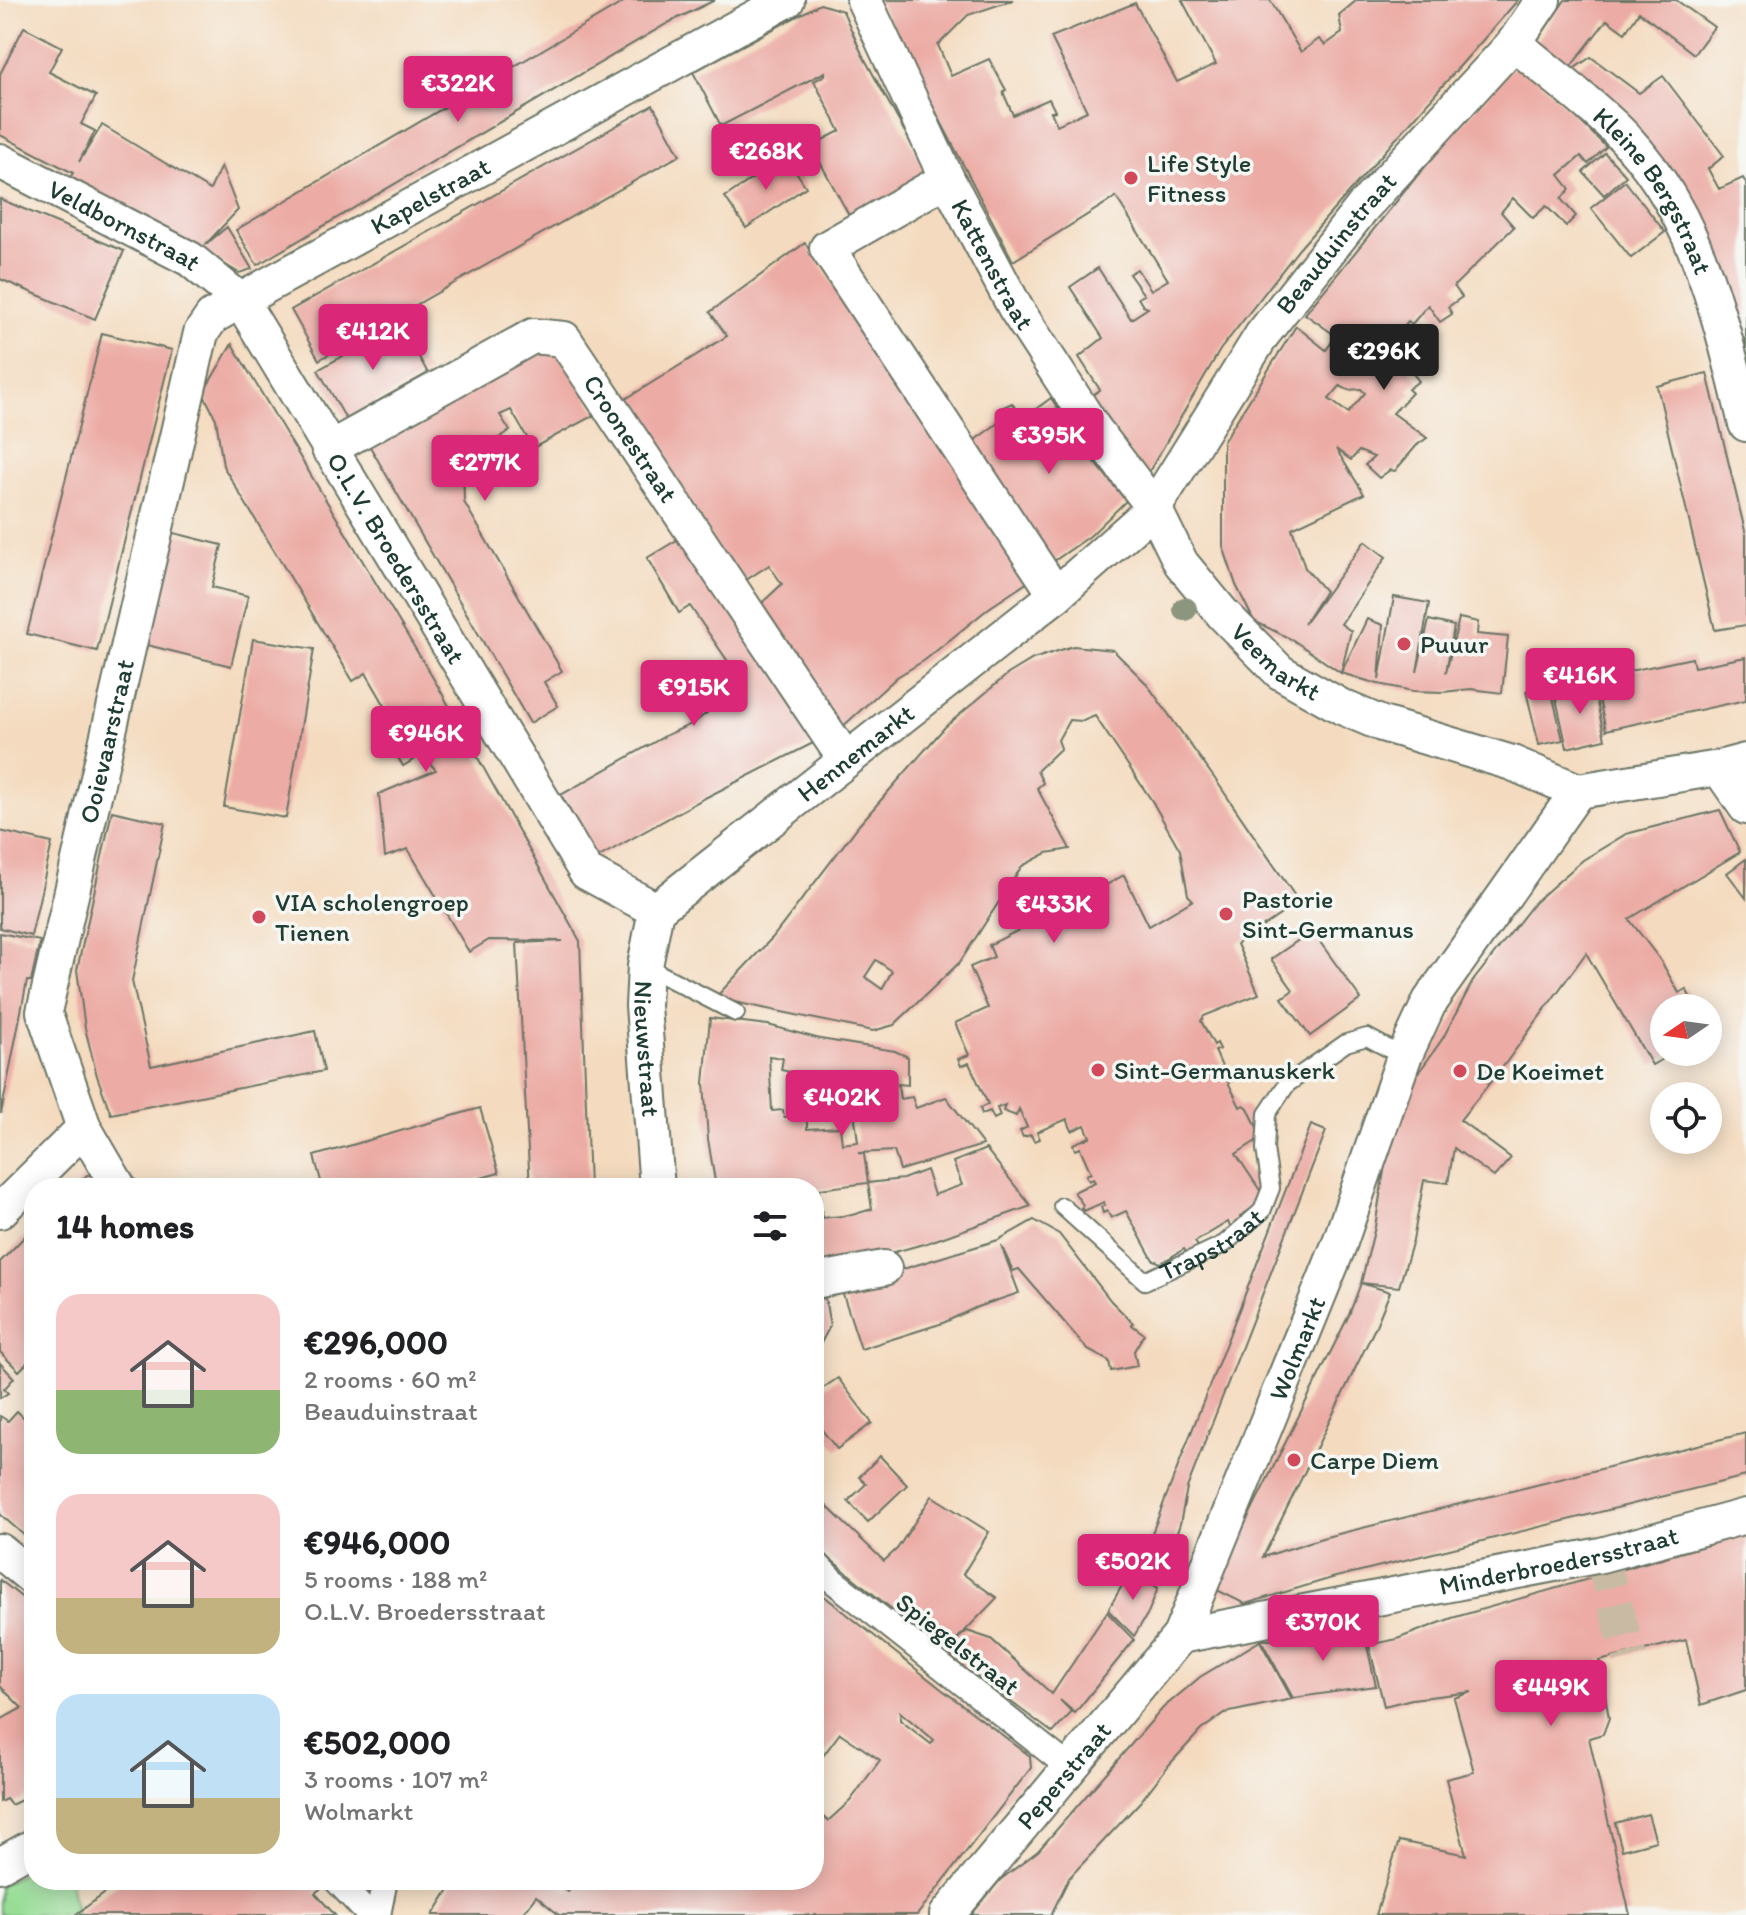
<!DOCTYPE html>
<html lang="en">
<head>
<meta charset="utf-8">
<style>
	:root { --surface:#fff; --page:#f6f6f6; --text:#202124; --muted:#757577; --accent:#db2777 }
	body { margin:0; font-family:Itim,sans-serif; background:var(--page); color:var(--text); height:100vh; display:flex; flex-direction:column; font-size:30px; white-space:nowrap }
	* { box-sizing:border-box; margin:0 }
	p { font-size:26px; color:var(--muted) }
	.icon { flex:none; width:44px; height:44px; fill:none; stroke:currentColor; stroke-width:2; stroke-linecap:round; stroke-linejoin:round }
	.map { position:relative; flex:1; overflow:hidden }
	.side { position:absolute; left:24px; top:1178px; width:800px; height:712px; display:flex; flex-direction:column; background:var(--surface); border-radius:32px; box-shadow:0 4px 20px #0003 }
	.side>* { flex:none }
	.needle { width:52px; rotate:257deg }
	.tools { position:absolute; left:1650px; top:994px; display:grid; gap:16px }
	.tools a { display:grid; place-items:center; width:72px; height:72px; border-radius:50%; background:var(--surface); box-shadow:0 4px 20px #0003; font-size:40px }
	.price { position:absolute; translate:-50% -68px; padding:0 18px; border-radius:8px; background:var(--accent); color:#fff; font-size:26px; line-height:52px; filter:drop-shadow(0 2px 4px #0008) }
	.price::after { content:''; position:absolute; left:50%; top:48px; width:24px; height:18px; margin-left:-12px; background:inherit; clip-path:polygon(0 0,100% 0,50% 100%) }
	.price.selected { background:#222; color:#fff }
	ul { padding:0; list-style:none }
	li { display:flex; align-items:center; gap:24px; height:200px; padding:0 32px }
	li span { display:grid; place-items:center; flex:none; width:224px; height:160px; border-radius:24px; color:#555 }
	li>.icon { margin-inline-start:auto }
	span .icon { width:96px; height:96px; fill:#fffc; stroke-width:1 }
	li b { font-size:34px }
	h2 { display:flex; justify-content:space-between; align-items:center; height:96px; padding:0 32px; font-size:34px }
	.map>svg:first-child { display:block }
</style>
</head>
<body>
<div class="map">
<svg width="1746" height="1915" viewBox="0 0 1746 1915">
	<rect width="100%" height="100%" fill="#f6f6f2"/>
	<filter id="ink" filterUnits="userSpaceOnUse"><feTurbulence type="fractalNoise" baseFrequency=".0125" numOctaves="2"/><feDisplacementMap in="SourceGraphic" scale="16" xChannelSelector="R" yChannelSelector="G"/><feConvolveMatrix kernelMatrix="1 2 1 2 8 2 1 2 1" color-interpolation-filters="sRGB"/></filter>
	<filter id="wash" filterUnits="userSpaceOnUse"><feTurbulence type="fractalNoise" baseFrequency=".006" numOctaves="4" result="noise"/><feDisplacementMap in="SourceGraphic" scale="32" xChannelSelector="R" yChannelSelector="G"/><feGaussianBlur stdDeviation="1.8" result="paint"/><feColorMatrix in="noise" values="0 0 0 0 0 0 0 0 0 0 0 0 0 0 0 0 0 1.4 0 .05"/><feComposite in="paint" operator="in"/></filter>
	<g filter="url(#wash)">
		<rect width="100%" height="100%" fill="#f4dbbf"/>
		<polygon fill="#97dd96" stroke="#5b8d65" stroke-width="2" points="34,1867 34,1880 70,1880 76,1915 0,1915 0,1885"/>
		<g id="blocks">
			<g fill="#ecaca5" fill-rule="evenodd">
				<polygon points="627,0 715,0 668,23 257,265 236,230"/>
				<polygon points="878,0 1013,0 968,15 938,45 951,76 989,59 1006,90 1003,92 1013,115 1049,99 1055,111 1051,112 1057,125 1087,111 1051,37 1135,3 1177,82 1216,64 1182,0 1270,0 1301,52 1319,39 1325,45 1342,33 1339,15 1357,0 1518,0 1299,249 1220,350 1147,475 1086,399 1100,390 1079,357 1103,338 1070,287 1098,268 1131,319 1148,308 1143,306 1138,298 1144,295 1129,274 1137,269 1151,290 1168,280 1116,197 1013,261"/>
				<polygon points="1565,0 1676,0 1714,27 1694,54 1639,12 1625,33 1607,20 1565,74 1533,47"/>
				<polygon points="820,4 843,11 862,54 924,167 921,179 851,219 814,151 810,154 807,148 840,131 814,81 825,75 825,72 721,126 693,72"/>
				<polygon points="24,27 62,47 49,72 96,96 81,124 95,131 79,162 102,125 210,190 221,166 238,210 205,245 227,227 252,269 239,273 139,213 136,218 70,178 73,173 0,135 0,74"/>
				<polygon points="1591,57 1639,93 1663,76 1724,156 1708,169 1719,189 1743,178 1746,183 1746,355 1724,294 1719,261 1701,231 1572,70"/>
				<path d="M 1522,63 L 1606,147 L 1588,164 L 1581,156 L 1559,175 L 1570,189 L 1561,199 L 1576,216 L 1566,226 L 1546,206 L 1533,218 L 1513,198 L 1501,212 L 1514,227 L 1454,286 L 1462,297 L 1448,307 L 1452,314 L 1440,322 L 1428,305 L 1412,324 L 1408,321 L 1389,344 L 1419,381 L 1408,389 L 1412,393 L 1393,413 L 1427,438 L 1417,445 L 1395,471 L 1390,470 L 1379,478 L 1365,465 L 1374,457 L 1359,451 L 1351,460 L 1336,449 L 1364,494 L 1292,528 L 1305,568 L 1325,591 L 1304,624 L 1365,541 L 1386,557 L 1341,624 L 1351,631 L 1341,673 L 1367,619 L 1383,625 L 1379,680 L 1394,597 L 1429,603 L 1417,672 L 1429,620 L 1454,626 L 1446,673 L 1459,618 L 1478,622 L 1477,634 L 1508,637 L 1502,693 L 1471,689 L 1443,692 L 1413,691 L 1378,684 L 1341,673 L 1293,640 L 1254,621 L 1236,585 L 1223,546 L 1223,442 L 1296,326 L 1326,350 L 1336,336 L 1305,314 L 1417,176 L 1514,65 ZM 1340,386 L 1348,390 L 1361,389 L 1365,393 L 1348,413 L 1329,399 Z"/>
				<polygon points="653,105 680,155 319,360 291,310"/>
				<polygon points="1605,153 1626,176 1604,195 1583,172"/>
				<polygon points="786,156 806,187 746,228 725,197"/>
				<polygon points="1625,181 1665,232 1631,258 1591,208"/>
				<polygon points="0,199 124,251 95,319 0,279"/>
				<polygon points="805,243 896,376 1040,574 989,608 925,660 897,677 839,730 762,611 763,602 782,584 769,565 740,584 624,400 727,336 710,312"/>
				<polygon points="400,324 428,373 346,419 318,370"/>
				<polygon points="102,333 172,350 97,651 27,634"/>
				<polygon points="232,344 439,688 580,941 589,1188 530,1188 517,943 563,941 489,940 469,952 408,849 385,857 379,794 436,770 425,758 460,732 403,766 379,724 391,716 366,673 353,681 223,466 216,419 203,393"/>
				<polygon points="545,346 554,348 598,413 535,447 529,441 511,410 500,415 510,431 490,443 501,464 493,468 480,448 463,457 464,502 562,671 544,682 558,706 530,723 369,445"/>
				<polygon points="1707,373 1746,535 1746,625 1715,630 1657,386"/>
				<polygon points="1051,398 1087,452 1126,501 1090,536 1054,561 972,442 1001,421 997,410 1012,403 1022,419"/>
				<polygon points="170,532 222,545 212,587 248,596 231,666 143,644"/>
				<polygon points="682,537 819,740 703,799 597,858 561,795 667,735 694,723 732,693 731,688 742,682 690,606 679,613 647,558"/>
				<polygon points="253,639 314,649 286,818 224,807"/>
				<path d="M 1073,646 L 1113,650 L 1146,683 L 1215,779 L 1299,902 L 1237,944 L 1259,994 L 1204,1016 L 1201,1021 L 1214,1045 L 1217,1043 L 1220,1049 L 1215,1051 L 1226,1076 L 1230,1074 L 1233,1080 L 1228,1082 L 1240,1107 L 1244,1105 L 1248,1108 L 1260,1134 L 1257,1136 L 1259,1139 L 1236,1154 L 1263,1195 L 1261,1203 L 1240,1216 L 1244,1222 L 1232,1229 L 1228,1222 L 1195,1242 L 1200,1249 L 1188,1255 L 1184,1249 L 1161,1263 L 1153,1260 L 1126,1211 L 1111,1218 L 1107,1211 L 1103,1213 L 1101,1207 L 1105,1205 L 1104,1202 L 1084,1211 L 1081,1208 L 1083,1205 L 1074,1192 L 1095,1182 L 1093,1179 L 1089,1181 L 1086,1175 L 1091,1173 L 1080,1148 L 1075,1150 L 1073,1144 L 1090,1137 L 1085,1125 L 1072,1131 L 1067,1119 L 1037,1132 L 1040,1139 L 1034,1141 L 1031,1135 L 1023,1137 L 1020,1131 L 1027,1127 L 1019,1109 L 1016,1116 L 1003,1111 L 1005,1105 L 997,1108 L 1000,1116 L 994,1119 L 990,1111 L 982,1114 L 980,1108 L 988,1104 L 969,1063 L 961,1066 L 958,1059 L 969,1055 L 955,1023 L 988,1008 L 970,967 L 994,957 L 989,945 L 1029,925 L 1027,909 L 1036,891 L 1054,884 L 1071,887 L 1082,899 L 1124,875 L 1149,926 L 1193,900 L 1188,895 L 1180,850 L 1152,801 L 1095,716 L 1083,721 L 1069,720 L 1058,740 L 1061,748 L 1037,771 L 1043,783 L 1037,788 L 1070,849 L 1047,853 L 1022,866 L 960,962 L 894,1025 L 873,1031 L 715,998 L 773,937 L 859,825 L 945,727 L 1008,674 L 1033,659 ZM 876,960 L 892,971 L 882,989 L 865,977 Z"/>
				<polygon points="1746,657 1746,700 1606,730 1591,664 1620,658 1626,683 1625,672 1692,658 1694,667"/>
				<polygon points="1550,685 1563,740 1539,745 1526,691"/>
				<polygon points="1593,685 1605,739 1567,748 1555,694"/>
				<polygon points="1720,810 1740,852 1629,919 1661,961 1679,993 1686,989 1696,1008 1664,1008 1664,1052 1675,1052 1652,1065 1586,953 1505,1064 1460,1120 1511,1158 1494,1177 1454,1148 1448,1183 1424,1180 1413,1240 1399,1287 1361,1283 1390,1292 1375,1328 1263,1557 1322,1538 1746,1433 1746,1476 1332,1578 1245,1604 1213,1588 1349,1315 1361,1283 1375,1227 1394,1108 1443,1038 1473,981 1535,902 1583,860 1626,834"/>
				<polygon points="112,811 165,823 132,981 151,1066 315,1031 324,1071 111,1114 97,1076 85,1028 77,970"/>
				<polygon points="0,831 52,843 31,936 0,928"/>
				<polygon points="1746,859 1746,898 1727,873"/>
				<polygon points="1312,931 1361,999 1310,1036 1282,998 1293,990 1271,959"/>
				<polygon points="0,933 40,941 31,981 27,981 1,1114"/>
				<path d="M 710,1018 L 768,1025 L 820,1039 L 895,1051 L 908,1057 L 908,1085 L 898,1084 L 900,1099 L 912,1097 L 916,1108 L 946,1097 L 983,1145 L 900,1170 L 894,1151 L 858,1153 L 864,1154 L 868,1183 L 819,1189 L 822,1218 L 852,1215 L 872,1209 L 868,1183 L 903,1179 L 926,1170 L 934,1195 L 962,1185 L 953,1162 L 986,1149 L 1031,1206 L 927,1243 L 884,1255 L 814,1268 L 814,1188 L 716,1188 L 708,1139 L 704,1083 ZM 769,1056 L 783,1058 L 781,1070 L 818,1078 L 817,1104 L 842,1102 L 843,1111 L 854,1111 L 858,1142 L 842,1144 L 840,1127 L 807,1129 L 807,1116 L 784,1117 L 783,1110 L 772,1111 Z"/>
				<polygon points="480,1108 499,1173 445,1188 323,1188 314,1156"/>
				<polygon points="1311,1125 1326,1131 1187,1488 1180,1524 1158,1584 1138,1569"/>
				<polygon points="87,1175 98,1175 103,1188 73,1188"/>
				<polygon points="1034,1220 1059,1234 1111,1301 1133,1323 1132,1325 1144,1334 1134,1351 1137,1366 1111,1371 1109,1361 1088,1350 1019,1269 1013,1271 1001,1245 1019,1293 977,1307 943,1323 861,1349 841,1288 998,1240"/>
				<polygon points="34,1227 34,1342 30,1346 34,1356 19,1371 0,1352 0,1262"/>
				<polygon points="825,1298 830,1326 814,1356 814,1300"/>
				<polygon points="0,1363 14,1378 4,1389 8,1393 0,1398"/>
				<polygon points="838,1378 872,1423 837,1449 814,1420 814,1394"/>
				<polygon points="17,1411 24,1418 27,1413 33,1417 27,1422 34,1427 34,1544 0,1514 0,1416 8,1421"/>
				<polygon points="880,1456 907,1485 868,1522 848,1501 866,1484 859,1477"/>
				<polygon points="814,1494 884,1561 897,1549 932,1496 989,1532 963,1574 997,1598 953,1643 967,1631 991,1639 1052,1694 1107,1612 1134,1640 1075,1713 1060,1700 1072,1712 1053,1733 962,1666 814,1546"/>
				<polygon points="1746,1534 1746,1690 1701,1705 1686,1640 1599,1661 1609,1718 1603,1734 1589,1738 1630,1915 1376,1915 1399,1841 1466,1855 1446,1779 1474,1772 1454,1698 1472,1692 1412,1699 1384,1706 1369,1645 1397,1639 1452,1618"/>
				<polygon points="1131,1570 1158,1588 1148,1613 1134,1636 1108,1610"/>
				<polygon points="0,1580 34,1607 34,1794 11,1805 6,1799 0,1802 0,1720 22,1708 0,1686"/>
				<path d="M 814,1588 L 940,1688 L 1030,1756 L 1031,1768 L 917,1915 L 559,1915 L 536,1896 L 522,1915 L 433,1915 L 455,1880 L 551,1880 L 568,1892 L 578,1880 L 814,1880 L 814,1809 L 828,1821 L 850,1801 L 880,1760 L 840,1733 L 814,1768 ZM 900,1712 L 934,1740 L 931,1744 L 900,1720 Z"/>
				<polygon points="1328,1632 1364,1633 1376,1686 1293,1698 1261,1640 1281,1640"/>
				<polygon points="1260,1641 1292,1699 1225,1713 1201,1730 1169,1765 1140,1802 1069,1878 1051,1915 971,1915 1000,1880 1038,1851 1163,1708 1200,1677"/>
				<polygon points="1648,1814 1656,1841 1622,1850 1615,1823"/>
				<polygon points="119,1880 306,1880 310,1885 315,1883 320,1889 315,1893 335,1915 75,1915 119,1883"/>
			</g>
		</g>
	</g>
	<g filter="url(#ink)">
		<use href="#blocks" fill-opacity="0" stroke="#6a7465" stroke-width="2"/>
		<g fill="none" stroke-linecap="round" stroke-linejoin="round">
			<polyline stroke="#c9bba3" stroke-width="34" stroke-dasharray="34 17" stroke-linecap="butt" points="1601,1555 1630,1658"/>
			<defs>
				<g id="service">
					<polyline points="645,966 736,1013"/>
					<path id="s1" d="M 1062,1206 L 1145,1281 L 1224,1244 L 1262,1211 L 1271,1188 L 1265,1149 L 1267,1114 L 1287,1084 L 1346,1043 L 1367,1037 L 1404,1057"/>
				</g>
				<g id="pedestrian">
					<polyline points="814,1561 832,1580 1070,1768"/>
					<polyline points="336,1880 369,1915"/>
					<polyline points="378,1915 385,1880"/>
				</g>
				<g id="minor">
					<path id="s2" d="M 864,0 L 947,179 L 1016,309 L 1094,429 L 1154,508 L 1181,563 L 1223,614 L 1280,672 L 1342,707 L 1382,724 L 1512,763 L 1578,791 L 1719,768 L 1746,761"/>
					<path id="s3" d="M 1514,43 C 1547,71 1582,97 1613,126 C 1696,204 1720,317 1746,424"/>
					<path id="s4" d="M 0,161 L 190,259 L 241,301 L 586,872 L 656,910"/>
					<polyline points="947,179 827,248 1056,595"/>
					<path id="s5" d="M 329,449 L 533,336 L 564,339 L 845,759"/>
					<polyline points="1719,768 1746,807"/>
					<path id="s6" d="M 656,910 L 1056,595 L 1154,508 L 1262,335 L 1363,207 L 1514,43 L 1543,0"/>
					<path id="s7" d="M 656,910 L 645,966 L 643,1006 L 657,1188"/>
					<path id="s8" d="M 119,1188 L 84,1128 L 44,1012 L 201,333 L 212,317 L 266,286 L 787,0"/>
					<polyline points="0,1211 84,1128"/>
					<polyline points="814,1281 884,1268"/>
					<polyline points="0,1551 34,1579"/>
					<path id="s9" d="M 1180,1636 L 1601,1555 L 1746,1516"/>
					<polyline points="0,1865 34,1846"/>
					<path id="s10" d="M 947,1915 L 1180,1636 L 1339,1245 L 1404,1057 L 1430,1001 L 1578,791"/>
				</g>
			</defs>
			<use href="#service" stroke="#6a7465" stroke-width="20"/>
			<use href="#pedestrian" stroke="#6a7465" stroke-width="28"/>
			<use href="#minor" stroke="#6a7465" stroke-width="38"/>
			<use href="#service" stroke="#fff" stroke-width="16"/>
			<use href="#pedestrian" stroke="#fff" stroke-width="24"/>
			<use href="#minor" stroke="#fff" stroke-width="34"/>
		</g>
		<circle fill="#8c967e" cx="1185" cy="609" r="12"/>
	</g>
	<g fill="#d1495b" stroke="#f6f6f2" stroke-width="3">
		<circle cx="1131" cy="178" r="8"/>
		<circle cx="1404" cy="644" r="8"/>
		<circle cx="1226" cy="914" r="8"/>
		<circle cx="259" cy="917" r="8"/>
		<circle cx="1098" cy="1070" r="8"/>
		<circle cx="1460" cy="1071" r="8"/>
		<circle cx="1294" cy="1460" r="8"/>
	</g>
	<g text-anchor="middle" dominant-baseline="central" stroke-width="7" stroke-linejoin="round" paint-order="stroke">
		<g font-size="26" fill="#1f3d34" stroke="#f6f6f2" text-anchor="start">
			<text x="1147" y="163">Life Style<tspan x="1147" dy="30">Fitness</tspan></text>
			<text x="1420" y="644">Puuur</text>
			<text x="1242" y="899">Pastorie<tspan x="1242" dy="30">Sint-Germanus</tspan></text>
			<text x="275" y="902">VIA scholengroep<tspan x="275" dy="30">Tienen</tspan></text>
			<text x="1114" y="1070">Sint-Germanuskerk</text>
			<text x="1476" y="1071">De Koeimet</text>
			<text x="1310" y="1460">Carpe Diem</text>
		</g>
		<g font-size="26" fill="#1f3d34" stroke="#f6f6f2">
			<text stroke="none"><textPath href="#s3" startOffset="206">Kleine Bergstraat</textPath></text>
			<text stroke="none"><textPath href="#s8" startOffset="1158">Kapelstraat</textPath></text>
			<text stroke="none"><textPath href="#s4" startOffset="140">Veldbornstraat</textPath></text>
			<text stroke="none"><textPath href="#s6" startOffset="962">Beauduinstraat</textPath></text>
			<text stroke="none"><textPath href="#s2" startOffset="294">Kattenstraat</textPath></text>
			<text stroke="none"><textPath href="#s5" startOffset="384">Croonestraat</textPath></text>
			<text stroke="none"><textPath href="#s4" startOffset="580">O.L.V. Broedersstraat</textPath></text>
			<text stroke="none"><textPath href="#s2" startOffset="786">Veemarkt</textPath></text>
			<text stroke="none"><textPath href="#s8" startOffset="470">Ooievaarstraat</textPath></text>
			<text stroke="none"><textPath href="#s6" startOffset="254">Hennemarkt</textPath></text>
			<text stroke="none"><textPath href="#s7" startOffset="140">Nieuwstraat</textPath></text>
			<text stroke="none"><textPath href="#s1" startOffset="188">Trapstraat</textPath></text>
			<text stroke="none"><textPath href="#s10" startOffset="674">Wolmarkt</textPath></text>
			<text stroke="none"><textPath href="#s9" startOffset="386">Minderbroedersstraat</textPath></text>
			<text transform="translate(958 1644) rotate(38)">Spiegelstraat</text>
			<text stroke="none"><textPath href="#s10" startOffset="182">Peperstraat</textPath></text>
		</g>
	</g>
</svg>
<div class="tools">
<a><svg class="needle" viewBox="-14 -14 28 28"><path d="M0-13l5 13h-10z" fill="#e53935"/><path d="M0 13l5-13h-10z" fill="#757577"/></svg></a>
<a><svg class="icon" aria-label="locate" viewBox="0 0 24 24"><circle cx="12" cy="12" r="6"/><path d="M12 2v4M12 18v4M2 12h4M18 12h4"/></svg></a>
</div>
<b class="price" style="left:458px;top:124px">€322K</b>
<b class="price" style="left:766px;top:192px">€268K</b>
<b class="price" style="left:373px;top:372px">€412K</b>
<b class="price selected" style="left:1384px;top:392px">€296K</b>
<b class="price" style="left:1049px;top:476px">€395K</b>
<b class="price" style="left:485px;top:503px">€277K</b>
<b class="price" style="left:1580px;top:716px">€416K</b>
<b class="price" style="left:694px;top:728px">€915K</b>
<b class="price" style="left:426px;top:774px">€946K</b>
<b class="price" style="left:1054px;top:945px">€433K</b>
<b class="price" style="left:842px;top:1138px">€402K</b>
<b class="price" style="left:1133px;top:1602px">€502K</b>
<b class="price" style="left:1323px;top:1663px">€370K</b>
<b class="price" style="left:1551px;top:1728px">€449K</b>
<section class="side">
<h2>14 homes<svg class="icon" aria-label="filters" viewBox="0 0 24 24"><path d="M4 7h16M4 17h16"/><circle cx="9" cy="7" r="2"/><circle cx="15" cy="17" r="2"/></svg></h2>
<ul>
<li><span style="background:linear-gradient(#f6c9c9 60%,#8fb573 0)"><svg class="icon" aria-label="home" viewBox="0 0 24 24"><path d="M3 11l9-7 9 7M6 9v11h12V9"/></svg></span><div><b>€296,000</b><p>2 rooms · 60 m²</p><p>Beauduinstraat</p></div></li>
<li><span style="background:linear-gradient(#f6c9c9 65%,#c2b280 0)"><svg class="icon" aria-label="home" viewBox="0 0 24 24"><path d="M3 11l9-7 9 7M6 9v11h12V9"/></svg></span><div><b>€946,000</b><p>5 rooms · 188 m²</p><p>O.L.V. Broedersstraat</p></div></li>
<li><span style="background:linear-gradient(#bfe0f5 65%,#c2b280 0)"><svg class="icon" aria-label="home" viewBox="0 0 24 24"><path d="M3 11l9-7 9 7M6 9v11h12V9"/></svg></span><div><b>€502,000</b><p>3 rooms · 107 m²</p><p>Wolmarkt</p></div></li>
</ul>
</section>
</div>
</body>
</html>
